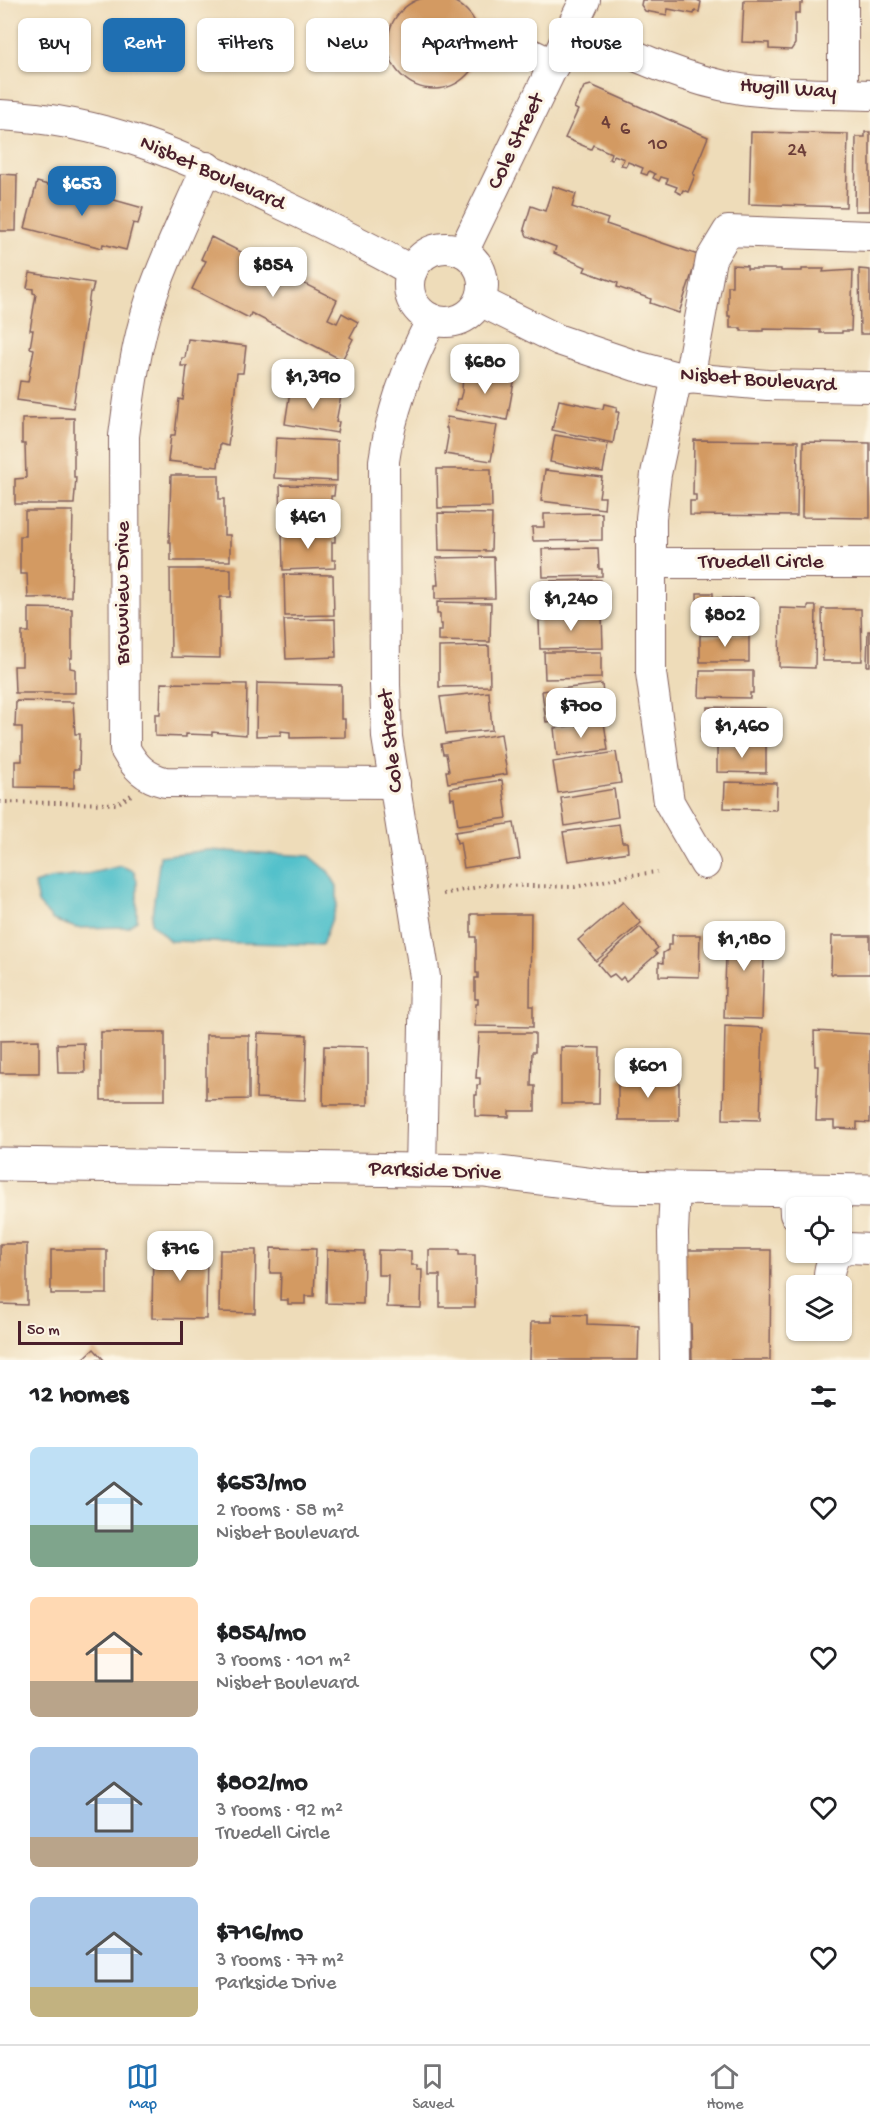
<!DOCTYPE html>
<html lang="en">
<head>
<meta charset="utf-8">
<style>
	:root { --surface:#fff; --page:#f2f2f2; --text:#202124; --muted:#757577; --line:#e0e0e0; --accent:#1f6fb2 }
	body { margin:0; font-family:"Gochi Hand",sans-serif; background:var(--page); color:var(--text); height:100vh; display:flex; flex-direction:column; font-size:22px; white-space:nowrap }
	* { box-sizing:border-box; margin:0 }
	p { font-size:20px; color:var(--muted) }
	.icon { flex:none; width:33px; height:33px; fill:none; stroke:currentColor; stroke-width:2; stroke-linecap:round; stroke-linejoin:round }
	.map { position:relative; height:1360px; overflow:hidden }
	.side { display:flex; flex-direction:column; background:var(--surface); flex:1 }
	.side>* { flex:none }
	.hud { position:absolute; left:18px; top:18px; width:834px; height:54px; display:flex; gap:12px }
	.buttons { position:absolute; left:786px; top:1197px; display:grid; gap:12px }
	.buttons a { display:grid; place-items:center; width:66px; height:66px; border-radius:9px; background:var(--surface); box-shadow:0 2px 4px #0004; font-size:30px }
	.scale { position:absolute; left:18px; bottom:15px; width:165px; box-sizing:border-box; padding-left:6px; border:3px solid #4a1f2b; border-top:0; font-size:16px; line-height:21px; white-space:nowrap; color:#4a1f2b; -webkit-text-stroke:4px #fcf5e5; paint-order:stroke }
	.price { position:absolute; translate:-50% -51px; padding:0 14px; border-radius:12px; background:#fff; color:#222; font-size:20px; line-height:39px; filter:drop-shadow(0 2px 3px #0008) }
	.price::after { content:''; position:absolute; left:50%; top:36px; width:18px; height:14px; margin-left:-9px; background:inherit; clip-path:polygon(0 0,100% 0,50% 100%) }
	.price.active { background:var(--accent); color:#fff }
	ul { padding:0; list-style:none }
	li { display:flex; align-items:center; gap:18px; height:150px; padding:0 30px }
	li span { display:grid; place-items:center; flex:none; width:168px; height:120px; border-radius:9px; color:#555 }
	li>.icon { margin-inline-start:auto }
	span .icon { width:72px; height:72px; fill:#fffc; stroke-width:1 }
	li b { font-size:26px }
	h2 { display:flex; justify-content:space-between; align-items:center; height:72px; padding:0 30px; font-size:26px }
	.chip { padding:0 21px; border-radius:9px; background:var(--surface); box-shadow:0 2px 4px #0004; font-size:21px; line-height:54px }
	.chip.active { background:var(--accent); color:#fff }
	.tabs { display:flex; justify-content:space-around; align-items:center; height:84px; border-top:2px solid var(--line); background:var(--surface); font-size:16px; color:var(--muted) }
	.tabs a { display:grid; justify-items:center; gap:3px }
	.tabs .active { color:var(--accent) }
	.map>svg:first-child { display:block }
</style>
</head>
<body>
<div class="map">
<svg width="870" height="1360" viewBox="0 0 870 1360">
	<rect width="100%" height="100%" fill="#fcf5e5"/>
	<filter id="ink" filterUnits="userSpaceOnUse"><feTurbulence type="fractalNoise" baseFrequency=".0167" numOctaves="2"/><feDisplacementMap in="SourceGraphic" scale="12" xChannelSelector="R" yChannelSelector="G"/><feConvolveMatrix kernelMatrix="1 2 1 2 8 2 1 2 1" color-interpolation-filters="sRGB"/></filter>
	<filter id="wash" filterUnits="userSpaceOnUse"><feTurbulence type="fractalNoise" baseFrequency=".008" numOctaves="4" result="noise"/><feDisplacementMap in="SourceGraphic" scale="24" xChannelSelector="R" yChannelSelector="G"/><feGaussianBlur stdDeviation="1.35" result="paint"/><feColorMatrix in="noise" values="0 0 0 0 0 0 0 0 0 0 0 0 0 0 0 0 0 1.4 0 .05"/><feComposite in="paint" operator="in"/></filter>
	<g filter="url(#wash)">
		<rect width="100%" height="100%" fill="#eedcb9"/>
		<g fill="#53c1cb" stroke="#4e707b" stroke-width="1.5">
			<polygon points="208,850 310,856 328,871 337,886 337,905 322,945 170,941 151,923 160,856"/>
			<polygon points="121,866 134,871 137,881 137,920 128,927 76,928 53,920 38,903 34,884 49,879 83,875"/>
		</g>
		<g id="blocks">
			<g fill="#d39a62">
				<circle cx="434" cy="43" r="46"/>
				<polygon points="642,0 697,0 701,2 699,12 695,11 694,14 668,9 667,15 645,11 641,5"/>
				<polygon points="744,0 803,0 803,4 800,4 800,13 795,13 795,44 791,50 769,49 769,43 742,42"/>
				<polygon points="591,85 708,137 693,174 695,175 688,192 683,190 681,194 675,191 677,187 666,183 668,179 661,177 659,181 653,178 655,174 649,171 647,175 641,173 643,168 628,162 626,166 621,165 624,159 614,155 612,160 609,159 611,153 593,145 591,149 565,138 578,110 574,108 584,87"/>
				<polygon points="751,132 848,134 846,207 749,204"/>
				<polygon points="865,132 870,132 870,211 855,211 856,137 865,137"/>
				<polygon points="0,174 17,175 16,231 0,231"/>
				<polygon points="37,182 70,191 71,188 143,208 138,224 133,223 126,250 103,244 102,248 25,228"/>
				<polygon points="553,186 576,194 572,207 608,219 606,224 698,255 679,313 650,303 651,299 617,287 618,283 584,271 586,267 554,253 556,247 527,236 524,229 531,206 545,211"/>
				<polygon points="211,237 337,300 328,319 337,323 342,313 358,322 350,337 353,339 342,360 251,313 249,318 192,289 206,261 201,259"/>
				<polygon points="732,265 747,266 747,269 781,269 781,271 802,271 802,269 824,269 823,272 853,270 851,331 842,331 842,333 820,333 820,330 763,329 763,331 741,331 741,328 730,328 730,316 728,316 728,286 732,286"/>
				<polygon points="859,269 870,270 870,334 860,334"/>
				<polygon points="30,273 94,283 92,292 90,292 73,408 17,400 20,381 28,382 34,349 30,348 33,330 30,330 36,294 33,293 33,289 27,288"/>
				<polygon points="188,339 246,346 243,373 237,373 228,446 220,444 218,467 168,461 171,435 175,435 179,399 183,400 187,366 181,366 182,358 185,358"/>
				<polygon points="466,368 482,370 481,375 514,382 507,420 455,410 457,399 460,399 462,392 463,373 465,373"/>
				<polygon points="291,385 341,396 336,422 339,422 337,433 285,424"/>
				<polygon points="559,400 603,409 604,404 617,407 616,412 619,412 613,443 552,430"/>
				<polygon points="447,417 497,425 491,461 445,454 448,437 447,428 446,428"/>
				<polygon points="74,418 74,477 76,477 74,504 15,504 15,479 26,478 25,444 22,444 22,419"/>
				<polygon points="555,435 608,444 603,472 550,462"/>
				<polygon points="276,438 337,441 337,481 274,478"/>
				<polygon points="694,440 798,441 797,516 690,515 690,501 696,501 696,495 693,495"/>
				<polygon points="803,442 870,443 870,518 802,517"/>
				<polygon points="437,469 491,469 492,507 438,508"/>
				<polygon points="545,470 602,477 599,497 605,497 604,509 541,501"/>
				<polygon points="171,475 219,475 219,499 224,499 224,535 230,535 230,561 171,561 171,542 169,542"/>
				<polygon points="280,485 335,486 334,496 331,496 331,515 336,515 336,525 281,524"/>
				<polygon points="25,511 73,511 71,597 28,598 27,574 20,574 20,536 25,536"/>
				<polygon points="438,513 492,514 491,551 439,550"/>
				<polygon points="602,513 602,540 533,541 532,527 544,527 544,514"/>
				<polygon points="335,530 335,542 332,542 332,560 335,560 335,568 283,570 282,531"/>
				<polygon points="598,548 599,569 602,569 602,576 543,577 542,549"/>
				<polygon points="494,557 495,598 435,599 435,585 438,585 436,558"/>
				<polygon points="170,569 231,569 231,597 220,597 220,658 171,657"/>
				<polygon points="284,574 333,575 334,615 285,616"/>
				<polygon points="601,580 602,611 541,612 541,581"/>
				<polygon points="697,593 713,593 713,598 753,598 754,627 698,628"/>
				<polygon points="437,602 491,603 490,642 438,641 438,631 442,631 442,624 440,624 440,614 437,614"/>
				<polygon points="808,606 816,606 815,668 779,667 780,608 808,609"/>
				<polygon points="29,608 72,609 72,658 70,658 70,668 75,669 75,693 15,693 14,666 22,666 22,632 29,632"/>
				<polygon points="822,609 861,609 862,661 823,661"/>
				<polygon points="602,615 603,648 540,649 539,620 542,620 542,616"/>
				<polygon points="335,619 336,657 286,659 284,620"/>
				<polygon points="868,631 870,631 870,666 867,666"/>
				<rect x="700" y="635" width="49" height="27"/>
				<polygon points="489,646 490,686 439,687 439,647"/>
				<polygon points="544,652 601,652 601,678 545,679"/>
				<polygon points="700,671 753,671 753,693 750,693 750,698 699,697"/>
				<polygon points="161,683 247,684 246,735 212,732 212,735 186,734 186,737 155,736 155,714 160,714"/>
				<polygon points="257,683 341,685 341,719 345,719 345,737 290,738 290,732 281,731 281,735 256,736"/>
				<polygon points="602,684 605,715 546,722 542,691"/>
				<polygon points="489,692 492,730 446,734 440,697"/>
				<polygon points="16,701 73,702 75,734 80,734 79,769 74,769 74,788 15,787 15,761 22,761 22,727 15,727"/>
				<polygon points="707,707 765,708 764,739 701,738 702,725 707,725"/>
				<polygon points="604,722 608,750 557,756 554,728"/>
				<polygon points="501,734 507,774 448,783 446,771 449,771 448,765 446,754 443,754 441,744"/>
				<polygon points="717,745 766,745 766,773 717,772"/>
				<polygon points="616,752 621,783 558,793 553,762"/>
				<polygon points="502,780 507,818 458,825 454,798 451,799 450,788"/>
				<polygon points="725,782 777,783 776,810 724,808"/>
				<polygon points="614,789 618,817 565,826 561,798"/>
				<polygon points="514,823 520,859 464,868 460,842 457,843 455,832"/>
				<polygon points="619,824 622,842 627,842 628,852 568,861 563,832"/>
				<polygon points="623,902 641,923 596,961 578,940"/>
				<polygon points="471,914 531,914 530,1006 533,1006 533,1027 475,1026 476,1004 478,1004 478,999 475,999 475,978 478,978 478,973 476,973 476,937 471,937"/>
				<polygon points="727,925 765,926 762,1019 724,1018"/>
				<polygon points="640,927 658,948 654,951 657,954 626,981 623,977 620,980 614,974 609,977 598,964"/>
				<polygon points="672,935 700,935 699,977 659,976 659,962 663,963 663,953 668,950 668,945 672,945"/>
				<polygon points="832,936 870,936 870,974 831,974"/>
				<polygon points="725,1026 763,1028 760,1120 723,1119"/>
				<polygon points="814,1031 870,1034 870,1123 857,1122 857,1129 834,1128 834,1121 816,1121 818,1066 815,1066"/>
				<rect x="101" y="1032" width="64" height="68"/>
				<polygon points="258,1033 307,1035 305,1100 256,1098"/>
				<polygon points="479,1033 535,1033 535,1052 532,1052 531,1086 535,1086 535,1111 509,1111 509,1117 475,1116 475,1095 477,1095 477,1085 480,1085 480,1078 476,1078"/>
				<polygon points="206,1035 249,1035 249,1099 206,1100"/>
				<polygon points="39,1040 39,1073 0,1073 0,1041"/>
				<polygon points="84,1043 85,1073 58,1073 57,1044"/>
				<polygon points="324,1046 368,1047 368,1105 323,1105"/>
				<polygon points="561,1047 600,1048 599,1104 561,1104"/>
				<rect x="618" y="1078" width="61" height="42"/>
				<polygon points="0,1244 27,1244 27,1305 0,1304"/>
				<polygon points="153,1246 207,1246 206,1319 152,1318"/>
				<polygon points="271,1248 316,1249 314,1296 305,1296 305,1304 288,1304 288,1300 280,1300 281,1273 270,1273"/>
				<rect x="51" y="1250" width="56" height="44"/>
				<polygon points="220,1250 256,1250 255,1313 219,1312"/>
				<polygon points="327,1250 364,1251 363,1304 326,1303"/>
				<polygon points="378,1250 411,1251 411,1265 417,1265 417,1270 422,1270 421,1308 387,1307 388,1275 378,1275"/>
				<polygon points="429,1250 459,1250 459,1255 475,1255 475,1307 440,1307 440,1275 429,1275"/>
				<polygon points="683,1250 771,1250 770,1360 692,1360 691,1324 683,1324"/>
				<polygon points="552,1314 587,1315 587,1324 639,1326 638,1360 530,1360 531,1322 552,1322"/>
				<polygon points="94,1349 104,1360 82,1360"/>
			</g>
		</g>
	</g>
	<g filter="url(#ink)">
		<use href="#blocks" fill-opacity="0" stroke="#83615d" stroke-width="1.5"/>
		<g fill="none" stroke-linecap="round" stroke-linejoin="round">
			<defs>
				<g id="minor">
					<path d="M 573,28 C 626,52 683,80 741,89 C 784,95 827,93 870,95"/>
					<polyline points="504,41 554,65"/>
					<polyline points="843,94 843,0"/>
					<path d="M 0,115 C 107,120 183,156 277,202 C 323,224 368,246 412,271"/>
					<path d="M 207,167 C 188,211 166,254 151,299 C 136,343 130,390 124,436 L 125,749 C 135,767 145,777 165,782 L 395,783"/>
					<circle cx="446" cy="285" r="37"/>
					<polyline points="463,252 585,0"/>
					<polyline points="480,301 559,340 636,366 677,377 767,385 870,387"/>
					<polyline points="677,377 656,474 651,518 651,673 669,802 705,864"/>
					<polyline points="689,379 711,259 728,231 870,236"/>
					<polyline points="651,563 870,563"/>
					<path d="M 421,1170 L 425,977 L 387,737 L 385,685 L 384,461 C 391,410 408,365 432,319"/>
					<polyline points="675,1187 673,1233 675,1360"/>
					<polyline points="794,1190 795,1214"/>
					<polyline points="842,1250 849,1248 870,1249"/>
					<path d="M 831,1286 C 826,1275 831,1261 838,1252"/>
				</g>
				<polyline id="major" points="0,1164 484,1171 611,1187 870,1191"/>
			</defs>
			<use href="#minor" stroke="#83615d" stroke-width="32"/>
			<use href="#major" stroke="#83615d" stroke-width="35"/>
			<g stroke="#83615d" stroke-width="4" stroke-dasharray="1.5 4.5" stroke-linecap="butt">
				<polyline points="0,802 117,804 133,794"/>
				<polyline points="443,894 488,885 575,887 631,875 657,872"/>
			</g>
			<use href="#minor" stroke="#fff" stroke-width="30"/>
			<use href="#major" stroke="#fff" stroke-width="33"/>
		</g>
	</g>
	<g text-anchor="middle" dominant-baseline="central" stroke-width="6" stroke-linejoin="round" paint-order="stroke">
		<g font-size="20" fill="#6c3e39">
			<text x="606" y="123">4</text>
			<text x="625" y="130">6</text>
			<text x="658" y="145">10</text>
			<text x="797" y="151">24</text>
		</g>
		<g font-size="22" fill="#4a1f2b" stroke="#fcf5e5">
			<text transform="translate(788 90) rotate(4)">Hugill Way</text>
			<text transform="translate(517 142) rotate(-64)">Cole Street</text>
			<text transform="translate(212 174) rotate(24)">Nisbet Boulevard</text>
			<text transform="translate(758 381) rotate(4)">Nisbet Boulevard</text>
			<text x="761" y="563">Truedell Circle</text>
			<text transform="translate(124 593) rotate(-90)">Browview Drive</text>
			<text transform="translate(392 741) rotate(-96)">Cole Street</text>
			<text transform="translate(435 1172) rotate(2)">Parkside Drive</text>
		</g>
	</g>
</svg>
<div class="buttons">
<a><svg class="icon" aria-label="locate" viewBox="0 0 24 24"><circle cx="12" cy="12" r="6"/><path d="M12 2v4M12 18v4M2 12h4M18 12h4"/></svg></a>
<a><svg class="icon" aria-label="layers" viewBox="0 0 24 24"><path d="M12 4l9 5-9 5-9-5zM3 14l9 5 9-5"/></svg></a>
</div>
<div class="scale">50 m</div>
<b class="price active" style="left:82px;top:217px">$653</b>
<b class="price" style="left:273px;top:298px">$854</b>
<b class="price" style="left:485px;top:395px">$680</b>
<b class="price" style="left:313px;top:410px">$1,390</b>
<b class="price" style="left:308px;top:550px">$461</b>
<b class="price" style="left:571px;top:632px">$1,240</b>
<b class="price" style="left:725px;top:648px">$802</b>
<b class="price" style="left:581px;top:739px">$700</b>
<b class="price" style="left:742px;top:759px">$1,460</b>
<b class="price" style="left:744px;top:972px">$1,180</b>
<b class="price" style="left:648px;top:1099px">$601</b>
<b class="price" style="left:180px;top:1282px">$716</b>
<div class="hud">
<a class="chip">Buy</a>
<a class="chip active">Rent</a>
<a class="chip">Filters</a>
<a class="chip">New</a>
<a class="chip">Apartment</a>
<a class="chip">House</a>
</div>
</div>
<section class="side">
<h2>12 homes<svg class="icon" aria-label="filters" viewBox="0 0 24 24"><path d="M4 7h16M4 17h16"/><circle cx="9" cy="7" r="2"/><circle cx="15" cy="17" r="2"/></svg></h2>
<ul>
<li><span style="background:linear-gradient(#bfe0f5 65%,#7fa58c 0)"><svg class="icon" aria-label="home" viewBox="0 0 24 24"><path d="M3 11l9-7 9 7M6 9v11h12V9"/></svg></span><div><b>$653/mo</b><p>2 rooms · 58 m²</p><p>Nisbet Boulevard</p></div><svg class="icon" aria-label="heart" viewBox="0 0 24 24"><path d="M12 20l-8-8c-3-5 5-10 8-4 3-6 11-1 8 4z"/></svg></li>
<li><span style="background:linear-gradient(#ffd9b3 70%,#b9a48a 0)"><svg class="icon" aria-label="home" viewBox="0 0 24 24"><path d="M3 11l9-7 9 7M6 9v11h12V9"/></svg></span><div><b>$854/mo</b><p>3 rooms · 101 m²</p><p>Nisbet Boulevard</p></div><svg class="icon" aria-label="heart" viewBox="0 0 24 24"><path d="M12 20l-8-8c-3-5 5-10 8-4 3-6 11-1 8 4z"/></svg></li>
<li><span style="background:linear-gradient(#a9c7e8 75%,#b9a48a 0)"><svg class="icon" aria-label="home" viewBox="0 0 24 24"><path d="M3 11l9-7 9 7M6 9v11h12V9"/></svg></span><div><b>$802/mo</b><p>3 rooms · 92 m²</p><p>Truedell Circle</p></div><svg class="icon" aria-label="heart" viewBox="0 0 24 24"><path d="M12 20l-8-8c-3-5 5-10 8-4 3-6 11-1 8 4z"/></svg></li>
<li><span style="background:linear-gradient(#a9c7e8 75%,#c2b280 0)"><svg class="icon" aria-label="home" viewBox="0 0 24 24"><path d="M3 11l9-7 9 7M6 9v11h12V9"/></svg></span><div><b>$716/mo</b><p>3 rooms · 77 m²</p><p>Parkside Drive</p></div><svg class="icon" aria-label="heart" viewBox="0 0 24 24"><path d="M12 20l-8-8c-3-5 5-10 8-4 3-6 11-1 8 4z"/></svg></li>
</ul>
</section>
<nav class="tabs">
<a class="active"><svg class="icon" aria-label="map" viewBox="0 0 24 24"><path d="M3 6l6-2 6 2 6-2v14l-6 2-6-2-6 2zM9 4v14M15 6v14"/></svg>Map</a>
<a><svg class="icon" aria-label="saved" viewBox="0 0 24 24"><path d="M7 4h10v16l-5-4-5 4z"/></svg>Saved</a>
<a><svg class="icon" aria-label="home" viewBox="0 0 24 24"><path d="M3 11l9-7 9 7M6 9v11h12V9"/></svg>Home</a>
</nav>
</body>
</html>
